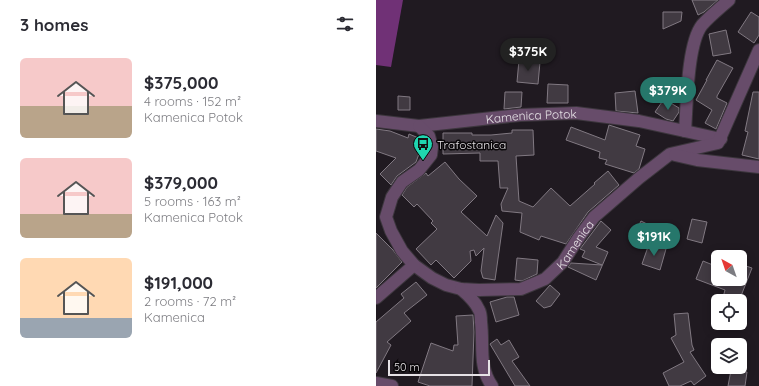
<!DOCTYPE html>
<html lang="en">
<head>
<meta charset="utf-8">
<style>
	:root { --surface:#fff; --page:#f7f7f7; --text:#2b2b33; --muted:#7c7c81; --accent:#26776b }
	body { margin:0; font-family:Quicksand,sans-serif; background:var(--page); color:var(--text); height:100vh; display:flex; flex-direction:column; font-size:15px; white-space:nowrap }
	* { box-sizing:border-box; margin:0 }
	p { font-size:13px; color:var(--muted) }
	.icon { flex:none; width:22px; height:22px; fill:none; stroke:currentColor; stroke-width:2; stroke-linecap:round; stroke-linejoin:round }
	.map { position:relative; flex:1; overflow:hidden }
	.side { display:flex; flex-direction:column; background:var(--surface); width:376px }
	.side>* { flex:none }
	.needle { width:26px; rotate:320deg }
	.controls { position:absolute; left:335px; top:250px; display:grid; gap:8px }
	.controls a { display:grid; place-items:center; width:36px; height:36px; border-radius:6px; background:var(--surface); box-shadow:0 2px 10px #0003; font-size:20px }
	.scale { position:absolute; left:12px; bottom:10px; width:102px; box-sizing:border-box; padding-left:4px; border:2px solid #e6e2e6; border-top:0; font-size:11px; line-height:14px; white-space:nowrap; color:#e6e2e6; -webkit-text-stroke:3px #080608; paint-order:stroke }
	.price { position:absolute; translate:-50% -34px; padding:0 9px; border-radius:14px; background:var(--accent); color:#fff; font-size:13px; line-height:26px; filter:drop-shadow(0 1px 2px #0008) }
	.price::after { content:''; position:absolute; left:50%; top:24px; width:12px; height:9px; margin-left:-6px; background:inherit; clip-path:polygon(0 0,100% 0,50% 100%) }
	.price.current { background:#222; color:#fff }
	ul { padding:0; list-style:none }
	li { display:flex; align-items:center; gap:12px; height:100px; padding:0 20px }
	li span { display:grid; place-items:center; flex:none; width:112px; height:80px; border-radius:6px; color:#555 }
	li>.icon { margin-inline-start:auto }
	span .icon { width:48px; height:48px; fill:#fffc; stroke-width:1 }
	li b { font-size:17px }
	h2 { display:flex; justify-content:space-between; align-items:center; height:48px; padding:0 20px; font-size:17px }
	main { display:flex; flex:1; min-height:0 }
	.map>svg:first-child { display:block }
</style>
</head>
<body>
<main>
<section class="side">
<h2>3 homes<svg class="icon" aria-label="filters" viewBox="0 0 24 24"><path d="M4 7h16M4 17h16"/><circle cx="9" cy="7" r="2"/><circle cx="15" cy="17" r="2"/></svg></h2>
<ul>
<li><span style="background:linear-gradient(#f6c9c9 60%,#b9a48a 0)"><svg class="icon" aria-label="home" viewBox="0 0 24 24"><path d="M3 11l9-7 9 7M6 9v11h12V9"/></svg></span><div><b>$375,000</b><p>4 rooms · 152 m²</p><p>Kamenica Potok</p></div></li>
<li><span style="background:linear-gradient(#f6c9c9 70%,#b9a48a 0)"><svg class="icon" aria-label="home" viewBox="0 0 24 24"><path d="M3 11l9-7 9 7M6 9v11h12V9"/></svg></span><div><b>$379,000</b><p>5 rooms · 163 m²</p><p>Kamenica Potok</p></div></li>
<li><span style="background:linear-gradient(#ffd9b3 75%,#9aa5b1 0)"><svg class="icon" aria-label="home" viewBox="0 0 24 24"><path d="M3 11l9-7 9 7M6 9v11h12V9"/></svg></span><div><b>$191,000</b><p>2 rooms · 72 m²</p><p>Kamenica</p></div></li>
</ul>
</section>
<div class="map">
<svg width="383" height="386" viewBox="0 0 383 386">
	<rect width="100%" height="100%" fill="#201a21"/>
	<polygon fill="#703176" points="0,0 27,0 15,67 0,65"/>
	<g fill="#413a42" stroke="#817982">
		<polygon points="316,0 342,0 328,12 322,15"/>
		<polygon points="287,12 306,12 305,21 287,29"/>
		<polygon points="375,12 383,17 383,35 378,43 362,32"/>
		<polygon points="350,30 355,53 337,56 333,34"/>
		<polygon points="143,60 164,62 162,84 141,82"/>
		<polygon points="341,60 357,68 341,96 341,98 351,103 340,129 329,123 336,110 320,100 331,80 330,80"/>
		<polygon points="172,84 192,85 192,103 171,103"/>
		<polygon points="259,91 262,113 240,111 239,93"/>
		<polygon points="129,92 146,92 145,107 128,109"/>
		<polygon points="377,92 383,92 383,159 366,155 372,132 369,131"/>
		<polygon points="22,96 34,97 34,110 22,110"/>
		<polygon points="288,99 303,108 303,112 297,121 290,119 279,112"/>
		<polygon points="233,125 264,135 260,146 269,149 263,169 258,173 229,164 231,160 223,158 224,152 190,140 195,127 229,140"/>
		<polygon points="0,129 14,131 32,138 33,134 45,139 47,143 40,162 21,176 15,185 4,174 20,158 0,151"/>
		<polygon points="136,130 157,130 158,155 140,156 143,201 157,207 175,188 194,206 219,184 218,183 232,171 243,185 212,212 190,244 165,236 163,240 144,232 146,213 126,211 125,204 132,188 124,188 122,161 104,161 104,153 67,154 67,133 96,133 96,135 115,135 136,133"/>
		<polygon points="69,162 83,179 101,196 85,212 111,236 120,215 127,223 119,280 107,278 105,271 108,248 100,256 98,250 94,251 95,261 78,278 60,260 55,265 40,249 61,229 55,223 57,221 41,204 38,207 26,195 31,187 50,173 52,176"/>
		<polygon points="316,219 331,222 326,243 311,239"/>
		<polygon points="225,221 235,230 220,247 232,252 220,280 192,267 195,263 226,265 206,257 209,251 204,249"/>
		<polygon points="265,221 275,226 269,240 258,235"/>
		<polygon points="0,233 17,250 26,262 0,288"/>
		<polygon points="273,244 290,249 284,270 266,264"/>
		<polygon points="141,258 162,260 161,274 146,281 139,280"/>
		<polygon points="327,261 342,267 342,279 353,279 364,284 364,264 376,268 363,301 346,301 349,290 320,279"/>
		<polygon points="40,282 51,295 28,313 35,321 11,342 15,345 0,373 0,322 28,298 25,294"/>
		<polygon points="174,285 184,294 175,306 168,308 160,301"/>
		<polygon points="131,297 138,297 143,315 120,322 114,302"/>
		<polygon points="312,313 316,345 318,350 314,352 330,376 318,385 315,381 304,386 293,386 287,373 308,362 295,338 300,335 298,314"/>
		<polygon points="97,315 98,332 96,386 54,386 42,382 55,343 77,351 78,345 82,345 80,316"/>
		<polygon points="121,339 125,345 133,340 143,357 136,361 154,386 139,386 114,344"/>
		<polygon points="355,370 371,372 369,386 352,386"/>
	</g>
	<g fill="none" stroke-linecap="round" stroke-linejoin="round">
		<defs>
			<g id="minor">
				<path id="s1" d="M 0,121 L 43,126 L 144,115 L 200,113 L 263,121 L 345,139"/>
				<path id="s2" d="M 43,126 L 53,136 L 56,147 L 55,155 L 43,170 L 26,182 L 16,197 L 10,217 L 15,231 L 26,251 L 38,265 L 56,278 L 70,285 L 85,289 L 103,290 L 145,289 L 169,279 L 187,262 L 203,237 L 218,217 L 263,178 L 294,154 L 342,143 L 383,50"/>
				<path d="M 309,131 C 311,106 311,44 326,25 C 334,16 344,8 353,0"/>
				<polyline points="299,155 321,160 383,167"/>
				<path d="M 85,289 C 92,295 99,301 103,310 C 105,313 105,318 105,322 C 108,345 102,366 116,386"/>
				<polyline points="0,298 38,265"/>
				<polyline points="0,383 16,386"/>
			</g>
		</defs>
		<use href="#minor" stroke="#3c363d" stroke-width="14"/>
		<use href="#minor" stroke="#674c6a" stroke-width="12"/>
	</g>
	<defs>
		<symbol id="bus-pin" viewBox="-11 -11 22 30"><path d="M0 17L-7.5 6A9.5 9.5 0 1 1 7.5 6Z" fill="#1fd5b0" stroke="#080608"/><path d="M-5-6H5V4H4V6H2V4H-2V6H-4V4H-5ZM-3.5-4V0h7V-4ZM-3.5 1.2v1.5H-2V1.2ZM2 1.2v1.5H3.5V1.2Z" fill="#111"/></symbol>
	</defs>
	<g fill-rule="evenodd">
		<use href="#bus-pin" x="36" y="133" width="22" height="30"/>
	</g>
	<g text-anchor="middle" dominant-baseline="central" stroke-width="3" stroke-linejoin="round" paint-order="stroke">
		<g font-size="12" fill="#e6e2e6" stroke="#080608">
			<text stroke="none"><textPath href="#s1" startOffset="156">Kamenica Potok</textPath></text>
			<text stroke="none"><textPath href="#s2" startOffset="354">Kamenica</textPath></text>
		</g>
		<g font-size="12" fill="#e6e2e6" stroke="#080608" text-anchor="start">
			<text x="61" y="144">Trafostanica</text>
		</g>
	</g>
</svg>
<div class="controls">
<a><svg class="needle" viewBox="-14 -14 28 28"><path d="M0-13l5 13h-10z" fill="#e53935"/><path d="M0 13l5-13h-10z" fill="#7c7c81"/></svg></a>
<a><svg class="icon" aria-label="locate" viewBox="0 0 24 24"><circle cx="12" cy="12" r="6"/><path d="M12 2v4M12 18v4M2 12h4M18 12h4"/></svg></a>
<a><svg class="icon" aria-label="layers" viewBox="0 0 24 24"><path d="M12 4l9 5-9 5-9-5zM3 14l9 5 9-5"/></svg></a>
</div>
<div class="scale">50 m</div>
<b class="price current" style="left:152px;top:72px">$375K</b>
<b class="price" style="left:292px;top:111px">$379K</b>
<b class="price" style="left:278px;top:257px">$191K</b>
</div>
</main>
</body>
</html>
